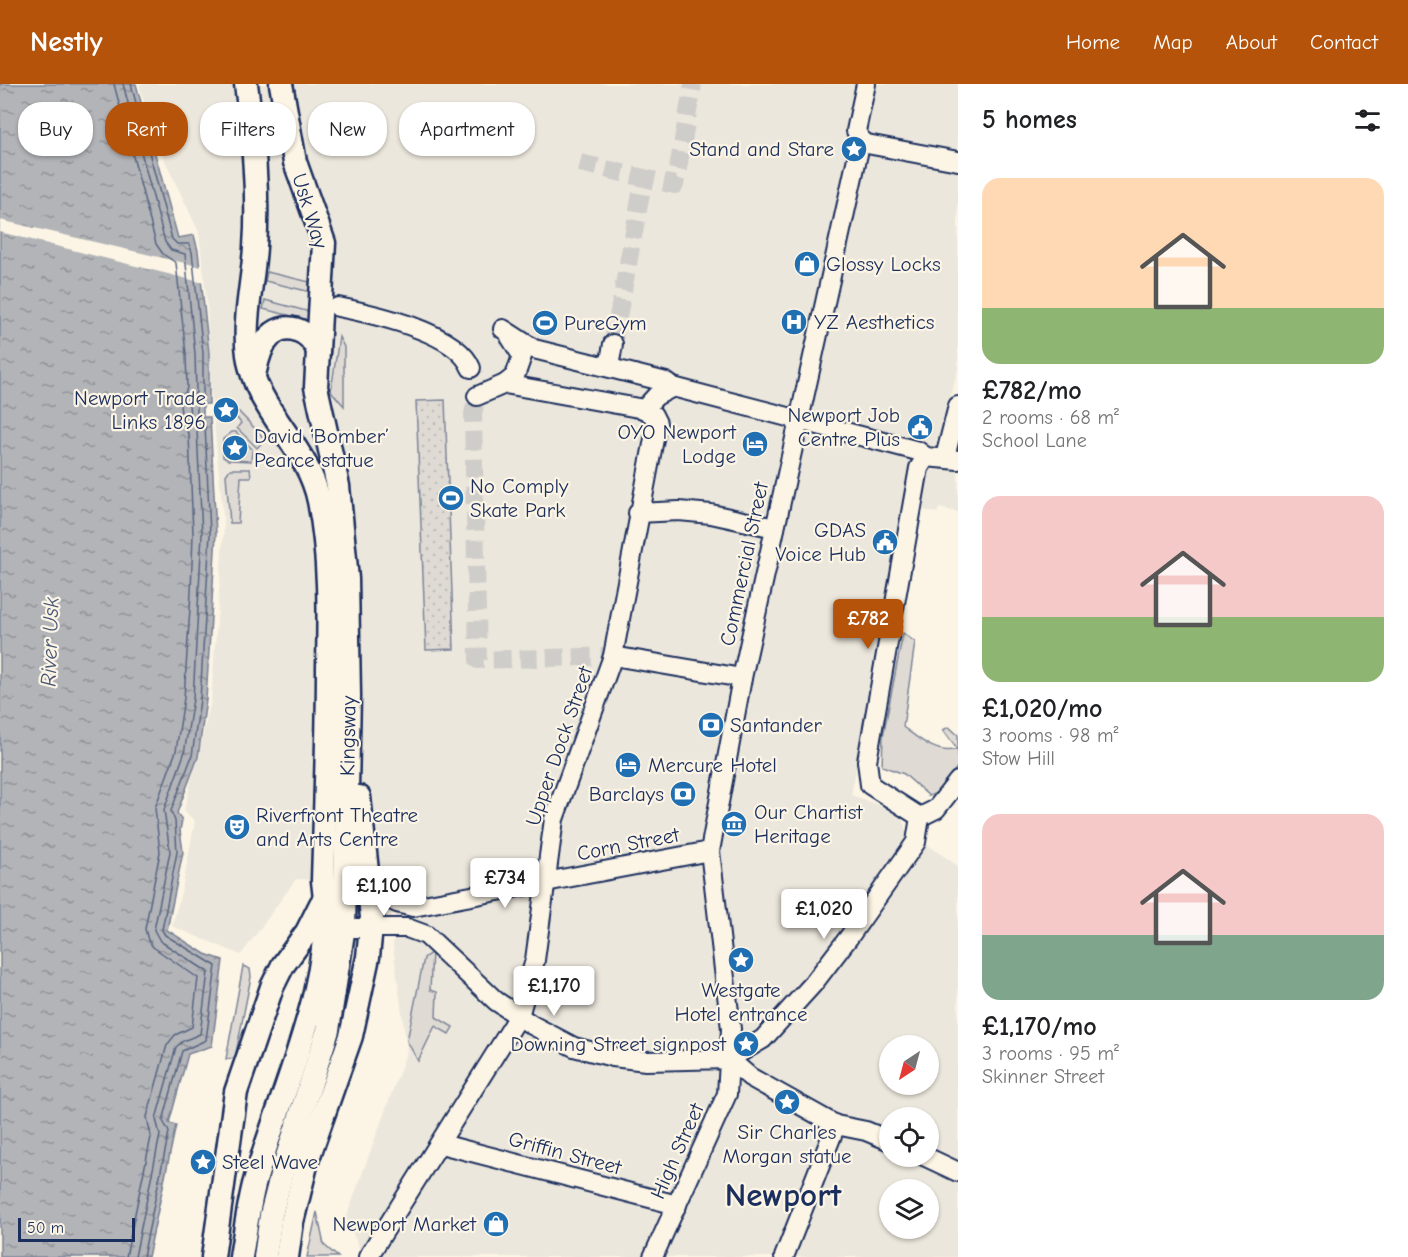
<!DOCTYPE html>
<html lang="en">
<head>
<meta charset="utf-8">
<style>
	:root { --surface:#fff; --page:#f2f2f2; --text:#202124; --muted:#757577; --accent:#b45309 }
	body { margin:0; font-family:"Comic Neue",sans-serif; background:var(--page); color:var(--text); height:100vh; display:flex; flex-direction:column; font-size:22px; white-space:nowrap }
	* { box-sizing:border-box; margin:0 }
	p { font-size:20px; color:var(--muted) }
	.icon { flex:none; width:33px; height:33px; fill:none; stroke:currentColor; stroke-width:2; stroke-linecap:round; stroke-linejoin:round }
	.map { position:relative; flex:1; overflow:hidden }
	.side { display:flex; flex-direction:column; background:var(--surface); width:450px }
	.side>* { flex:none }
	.guide { position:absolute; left:18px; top:18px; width:570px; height:54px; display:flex; gap:12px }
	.needle { width:39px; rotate:216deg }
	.controls { position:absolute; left:879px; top:951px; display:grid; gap:12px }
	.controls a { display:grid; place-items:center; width:60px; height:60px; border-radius:50%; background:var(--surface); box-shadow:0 2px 4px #0004; font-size:30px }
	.scale { position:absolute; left:18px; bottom:15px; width:117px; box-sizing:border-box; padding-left:6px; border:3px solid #1b2f5e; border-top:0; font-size:16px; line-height:21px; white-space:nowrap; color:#1b2f5e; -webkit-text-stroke:4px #fcf5e5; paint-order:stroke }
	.price { position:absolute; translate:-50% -51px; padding:0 14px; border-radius:6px; background:#fff; color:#222; font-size:20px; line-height:39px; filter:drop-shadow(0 2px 3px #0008) }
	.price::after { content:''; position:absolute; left:50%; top:36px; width:18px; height:14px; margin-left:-9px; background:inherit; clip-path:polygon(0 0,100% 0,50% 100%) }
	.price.current { background:var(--accent); color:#fff }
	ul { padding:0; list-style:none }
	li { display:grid; align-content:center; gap:12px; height:318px; padding:0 24px }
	li span { display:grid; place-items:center; height:186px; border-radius:18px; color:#555 }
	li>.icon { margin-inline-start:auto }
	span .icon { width:108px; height:108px; fill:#fffc; stroke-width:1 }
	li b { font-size:26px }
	h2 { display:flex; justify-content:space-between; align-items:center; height:72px; padding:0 24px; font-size:26px }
	.chip { padding:0 21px; border-radius:24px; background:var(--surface); box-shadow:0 2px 4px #0004; font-size:21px; line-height:54px }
	.chip.current { background:var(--accent); color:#fff }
	header { display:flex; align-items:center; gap:36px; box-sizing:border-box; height:84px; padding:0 30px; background:var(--accent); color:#fff }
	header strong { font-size:28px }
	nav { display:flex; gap:33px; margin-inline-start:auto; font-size:21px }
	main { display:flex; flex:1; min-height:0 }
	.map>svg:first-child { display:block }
</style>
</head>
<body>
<header>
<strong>Nestly</strong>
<nav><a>Home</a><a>Map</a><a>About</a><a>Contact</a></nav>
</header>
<main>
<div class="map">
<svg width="958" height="1173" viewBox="0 0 958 1173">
	<defs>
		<pattern id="garden-dots" width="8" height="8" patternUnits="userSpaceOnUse" patternTransform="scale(1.5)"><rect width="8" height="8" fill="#dfdbd4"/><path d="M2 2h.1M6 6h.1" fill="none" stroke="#bfbcb8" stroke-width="1.8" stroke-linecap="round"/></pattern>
		<pattern id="water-ripples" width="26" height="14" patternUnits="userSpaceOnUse" patternTransform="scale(1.5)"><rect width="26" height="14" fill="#b2b4b8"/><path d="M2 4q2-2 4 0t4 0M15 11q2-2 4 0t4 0" fill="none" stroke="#909399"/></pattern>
	</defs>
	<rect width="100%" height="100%" fill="#fcf5e5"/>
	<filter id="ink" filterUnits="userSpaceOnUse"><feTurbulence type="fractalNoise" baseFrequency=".0167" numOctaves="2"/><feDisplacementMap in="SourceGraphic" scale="12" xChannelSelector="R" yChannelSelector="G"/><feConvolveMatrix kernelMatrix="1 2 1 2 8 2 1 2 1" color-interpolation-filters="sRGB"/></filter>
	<g filter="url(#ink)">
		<path fill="#ece7dc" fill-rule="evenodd" d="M 139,0 L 958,0 L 958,285 L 949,319 L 958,321 L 958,428 L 939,424 L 937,429 L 909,423 L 851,711 L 892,726 L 902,735 L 906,746 L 958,782 L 958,1173 L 363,1173 L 346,1134 L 407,967 L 393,862 L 397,809 L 329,797 L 296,795 L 241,871 L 172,842 L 183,801 L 195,737 L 184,727 L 211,617 L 224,441 L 211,309 L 207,220 L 199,148 L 155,56 ZM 890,962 L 928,962 L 928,1000 L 890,1000 ZM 890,1034 L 928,1034 L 928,1072 L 890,1072 ZM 890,1106 L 928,1106 L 928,1144 L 890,1144 Z"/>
		<g fill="#dfdbd4" stroke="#7d8599" stroke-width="1.5">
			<polygon points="267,188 314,199 311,208 265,197"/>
			<polygon points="265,216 310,228 308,236 263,225"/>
			<polygon points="339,253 344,263 344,322 331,307"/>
			<polygon points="238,327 265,355 257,364 237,344 241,339 232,328"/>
			<polygon points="232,348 236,348 252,365 251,377 228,376 223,373 223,355"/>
			<polygon points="230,385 250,385 251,393 241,393 238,439 230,439 226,391"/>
			<path d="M 903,549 L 915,558 L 903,643 C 918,654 938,672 957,665 L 943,646 L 949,643 L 958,651 L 958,682 L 938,708 L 929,712 L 904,690 L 882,682 L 883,652 Z"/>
			<polygon points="432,868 430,906 437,908 436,933 453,943 449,950 435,942 418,977 407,957 424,874"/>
			<polygon points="243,882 250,885 251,893 235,974 226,975"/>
			<polygon points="317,1128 324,1161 338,1173 307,1173"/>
		</g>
		<polygon fill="url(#garden-dots)" stroke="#7d8599" stroke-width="1.5" points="445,316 454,565 426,566 416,317"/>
		<polygon fill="url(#water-ripples)" stroke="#767f94" stroke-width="1.5" points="0,0 136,0 178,154 194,151 198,167 209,269 209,320 203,320 203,333 210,333 216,450 206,616 198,673 177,729 182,736 180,746 183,768 167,846 205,870 223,876 212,962 188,970 169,1039 176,1041 148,1173 0,1173"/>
		<polygon fill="#fcf5e5" points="0,136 202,183 204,199 0,148"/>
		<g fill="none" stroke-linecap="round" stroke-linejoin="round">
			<g stroke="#576482" stroke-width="1.5">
				<polyline points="114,0 156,160 163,170 176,179 186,270 187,304 180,321 182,339 189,351 193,450 191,509 184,614 176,667 155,724 160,768 145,845 148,856 153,863 198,894 192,943 175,951 167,961 147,1033 151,1053 126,1173"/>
				<polyline points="123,0 165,158 171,166 185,170 195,270 196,308 189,319 190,333 197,346 202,450 193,615 184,670 164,726 170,768 154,846 160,857 208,888 200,950 183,957 176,963 156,1035 160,1051 135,1173"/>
				<polyline points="131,0 172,155 177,160 189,160 192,168 203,269 203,312 197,319 197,334 205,341 210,450 200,616 192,672 171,727 175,737 177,768 162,846 165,851 216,882 206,956 182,967 163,1037 169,1048 143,1173"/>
			</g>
			<g stroke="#cfcdca" stroke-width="18" stroke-dasharray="18 9" stroke-linecap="butt">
				<polyline points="580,79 644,94"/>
				<polyline points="613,260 644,94 675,101 693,0"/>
				<polyline points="475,321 473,330 478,576 613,572"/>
			</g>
			<defs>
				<g id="minor">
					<polyline points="861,56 867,60 958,77"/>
					<path d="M 338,223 C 373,230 457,248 471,284"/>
					<polyline points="503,245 534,265 666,298 673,303 918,367 926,373 958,376"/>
					<polyline points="609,283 613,260"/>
					<polyline points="505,300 515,292 522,272 510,253"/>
					<polyline points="477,312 505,300 644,325 656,312 673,303"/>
					<polyline points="945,373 958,322"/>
					<polyline points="638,429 679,427 711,430 775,444"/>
					<polyline points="613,572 742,594"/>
					<polyline points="920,733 870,701 867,677 919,384 926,373"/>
					<polyline points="920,733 936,725 958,697"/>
					<polyline points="370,805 397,819 413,823 710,767"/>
					<polyline points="334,834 344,842 353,844 407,844 426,851 496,917 532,941 574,963 613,973 646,977 729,975 763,955 813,900 849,853 916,758 920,733"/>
					<polyline points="729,975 750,993 836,1041 866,1047 890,1057"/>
					<polyline points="441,1060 677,1121"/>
					<polyline points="924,1072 958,1088"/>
					<polyline points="368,1173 519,932 535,876 554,735 613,572 657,339 653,331 644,325"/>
					<polyline points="653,1173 727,1010 731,945 710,767 742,594 861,56 856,47 866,0"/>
					<polyline points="784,1173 836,1041"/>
				</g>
				<g id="major">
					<path d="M 254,291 C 257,279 259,265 267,256 C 283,234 310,246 318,267"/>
					<polyline points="213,1173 236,1008 272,903 283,881 307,848 321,820"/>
					<path d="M 241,1173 C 245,1149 248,1125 254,1101 C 279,1010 338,893 323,797 C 325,726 328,655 328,584 C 329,529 330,471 319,417 C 308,361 256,328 248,271 C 243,236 253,198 255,163 C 259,109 253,53 246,0"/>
					<polyline points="265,1173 271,1131 282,1088 328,946 344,842 349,612 347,495 338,402 316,303 324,159 295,78 281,0"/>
					<polyline points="287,1173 292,1138 307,1077 351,952 368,873 372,833 359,713"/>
				</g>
			</defs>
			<use href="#minor" stroke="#1b2f5e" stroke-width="22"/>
			<use href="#major" stroke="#1b2f5e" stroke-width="27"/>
			<use href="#minor" stroke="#fcf5e5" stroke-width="18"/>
			<use href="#major" stroke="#fcf5e5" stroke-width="22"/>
		</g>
	</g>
	<defs>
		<symbol id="sight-disc" viewBox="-11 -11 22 22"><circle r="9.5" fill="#1f6fb2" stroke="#fcf5e5"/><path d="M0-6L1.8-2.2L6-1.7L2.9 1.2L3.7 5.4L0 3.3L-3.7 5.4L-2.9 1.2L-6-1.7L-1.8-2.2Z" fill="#fff"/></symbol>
		<symbol id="shop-disc" viewBox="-11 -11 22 22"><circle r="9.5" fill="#1f6fb2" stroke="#fcf5e5"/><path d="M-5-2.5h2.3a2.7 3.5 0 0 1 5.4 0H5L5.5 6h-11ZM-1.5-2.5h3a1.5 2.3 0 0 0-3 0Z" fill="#fff"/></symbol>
		<symbol id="hospital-disc" viewBox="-11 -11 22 22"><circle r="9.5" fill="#1f6fb2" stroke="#fcf5e5"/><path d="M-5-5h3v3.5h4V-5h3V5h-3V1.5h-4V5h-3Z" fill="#fff"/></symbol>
		<symbol id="stadium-disc" viewBox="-11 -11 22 22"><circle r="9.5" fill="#1f6fb2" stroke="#fcf5e5"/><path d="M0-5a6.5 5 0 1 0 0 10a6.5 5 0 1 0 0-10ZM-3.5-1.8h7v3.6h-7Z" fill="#fff"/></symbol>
		<symbol id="civic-disc" viewBox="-11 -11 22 22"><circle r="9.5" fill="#1f6fb2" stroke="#fcf5e5"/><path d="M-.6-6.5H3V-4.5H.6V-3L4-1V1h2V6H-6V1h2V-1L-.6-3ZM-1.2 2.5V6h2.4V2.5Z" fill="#fff"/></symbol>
		<symbol id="hotel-disc" viewBox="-11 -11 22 22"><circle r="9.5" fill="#1f6fb2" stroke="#fcf5e5"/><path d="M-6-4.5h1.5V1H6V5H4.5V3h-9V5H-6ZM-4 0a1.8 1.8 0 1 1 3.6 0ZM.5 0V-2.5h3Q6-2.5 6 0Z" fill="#fff"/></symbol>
		<symbol id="bank-disc" viewBox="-11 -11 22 22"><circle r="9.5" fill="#1f6fb2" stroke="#fcf5e5"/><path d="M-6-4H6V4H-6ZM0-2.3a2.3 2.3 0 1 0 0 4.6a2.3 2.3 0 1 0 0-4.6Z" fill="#fff"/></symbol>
		<symbol id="museum-disc" viewBox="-11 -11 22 22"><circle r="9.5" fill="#1f6fb2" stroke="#fcf5e5"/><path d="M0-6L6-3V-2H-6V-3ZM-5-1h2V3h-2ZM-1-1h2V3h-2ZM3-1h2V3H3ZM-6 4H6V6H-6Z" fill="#fff"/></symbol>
		<symbol id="theatre-disc" viewBox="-11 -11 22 22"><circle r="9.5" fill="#1f6fb2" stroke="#fcf5e5"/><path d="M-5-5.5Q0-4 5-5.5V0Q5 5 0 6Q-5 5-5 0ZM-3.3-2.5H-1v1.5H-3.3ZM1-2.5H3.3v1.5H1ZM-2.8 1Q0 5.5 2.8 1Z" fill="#fff"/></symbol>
	</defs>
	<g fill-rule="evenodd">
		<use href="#sight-disc" x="839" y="50" width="30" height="30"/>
		<use href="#shop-disc" x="792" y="165" width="30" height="30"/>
		<use href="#hospital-disc" x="779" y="223" width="30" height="30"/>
		<use href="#stadium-disc" x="530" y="224" width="30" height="30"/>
		<use href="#sight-disc" x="211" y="311" width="30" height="30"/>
		<use href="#civic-disc" x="905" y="328" width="30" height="30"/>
		<use href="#hotel-disc" x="740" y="345" width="30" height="30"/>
		<use href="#sight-disc" x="220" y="349" width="30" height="30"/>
		<use href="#stadium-disc" x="436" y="399" width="30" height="30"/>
		<use href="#civic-disc" x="870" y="443" width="30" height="30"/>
		<use href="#bank-disc" x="696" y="626" width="30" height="30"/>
		<use href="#hotel-disc" x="613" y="666" width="30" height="30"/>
		<use href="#bank-disc" x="668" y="695" width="30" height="30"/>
		<use href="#museum-disc" x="719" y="725" width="30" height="30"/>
		<use href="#theatre-disc" x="222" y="728" width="30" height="30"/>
		<use href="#sight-disc" x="726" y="861" width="30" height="30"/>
		<use href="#sight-disc" x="731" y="945" width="30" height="30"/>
		<use href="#sight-disc" x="772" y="1003" width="30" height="30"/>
		<use href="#sight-disc" x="188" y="1063" width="30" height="30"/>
		<use href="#shop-disc" x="481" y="1125" width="30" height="30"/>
	</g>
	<g text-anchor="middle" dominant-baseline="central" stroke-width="4.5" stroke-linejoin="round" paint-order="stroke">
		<g font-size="21" fill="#1b2f5e" stroke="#fcf5e5" text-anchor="start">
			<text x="834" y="65" text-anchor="end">Stand and Stare</text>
			<text x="826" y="180">Glossy Locks</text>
			<text x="814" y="238">YZ Aesthetics</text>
			<text x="564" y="239">PureGym</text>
			<text x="206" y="314" text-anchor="end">Newport Trade<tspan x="206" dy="24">Links 1896</tspan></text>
			<text x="900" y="331" text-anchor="end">Newport Job<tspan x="900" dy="24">Centre Plus</tspan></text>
			<text x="736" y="348" text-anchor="end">OYO Newport<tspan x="736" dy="24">Lodge</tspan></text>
			<text x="254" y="352">David ‘Bomber’<tspan x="254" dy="24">Pearce statue</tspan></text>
			<text x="470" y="402">No Comply<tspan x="470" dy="24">Skate Park</tspan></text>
			<text x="866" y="446" text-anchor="end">GDAS<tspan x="866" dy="24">Voice Hub</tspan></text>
			<text x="730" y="641">Santander</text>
			<text x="648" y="681">Mercure Hotel</text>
			<text x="664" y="710" text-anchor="end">Barclays</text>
			<text x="754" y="728">Our Chartist<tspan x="754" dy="24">Heritage</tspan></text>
			<text x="256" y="731">Riverfront Theatre<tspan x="256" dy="24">and Arts Centre</tspan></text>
			<text x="741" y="906" text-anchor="middle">Westgate<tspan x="741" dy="24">Hotel entrance</tspan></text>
			<text x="726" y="960" text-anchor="end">Downing Street signpost</text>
			<text x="787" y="1048" text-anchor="middle">Sir Charles<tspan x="787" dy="24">Morgan statue</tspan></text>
			<text x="222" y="1078">Steel Wave</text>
			<text x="476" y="1140" text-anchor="end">Newport Market</text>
		</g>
		<g font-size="21" fill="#1b2f5e" stroke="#fcf5e5">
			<text transform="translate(310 127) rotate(73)">Usk Way</text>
			<text transform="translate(744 480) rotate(-78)">Commercial Street</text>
			<text transform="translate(348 652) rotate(-89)">Kingsway</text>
			<text transform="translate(559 662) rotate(-71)">Upper Dock Street</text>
			<text transform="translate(628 760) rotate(-11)">Corn Street</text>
			<text transform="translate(677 1067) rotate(-66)">High Street</text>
			<text transform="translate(565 1069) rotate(15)">Griffin Street</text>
		</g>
		<g font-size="22" font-style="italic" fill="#485779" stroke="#fcf5e5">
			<text transform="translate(50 558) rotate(-88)">River Usk</text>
		</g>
		<g font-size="33" font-weight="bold" fill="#1b2f5e" stroke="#fcf5e5">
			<text x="783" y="1111">Newport</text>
		</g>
	</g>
</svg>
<div class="controls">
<a><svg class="needle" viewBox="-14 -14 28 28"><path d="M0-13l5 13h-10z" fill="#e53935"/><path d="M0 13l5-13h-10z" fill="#757577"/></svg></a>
<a><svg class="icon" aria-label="locate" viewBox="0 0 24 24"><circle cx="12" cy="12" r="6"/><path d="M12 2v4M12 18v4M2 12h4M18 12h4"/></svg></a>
<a><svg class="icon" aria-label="layers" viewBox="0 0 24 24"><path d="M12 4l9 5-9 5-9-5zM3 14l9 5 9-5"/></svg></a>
</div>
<div class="scale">50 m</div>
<b class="price current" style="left:868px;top:566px">£782</b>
<b class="price" style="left:505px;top:825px">£734</b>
<b class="price" style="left:384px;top:833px">£1,100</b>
<b class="price" style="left:824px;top:856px">£1,020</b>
<b class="price" style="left:554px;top:933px">£1,170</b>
<div class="guide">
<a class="chip">Buy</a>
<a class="chip current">Rent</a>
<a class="chip">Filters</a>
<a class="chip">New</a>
<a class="chip">Apartment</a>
</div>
</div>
<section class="side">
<h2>5 homes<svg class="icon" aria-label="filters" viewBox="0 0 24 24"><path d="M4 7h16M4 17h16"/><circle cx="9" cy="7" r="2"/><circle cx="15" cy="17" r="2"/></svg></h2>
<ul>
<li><span style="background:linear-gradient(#ffd9b3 70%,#8fb573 0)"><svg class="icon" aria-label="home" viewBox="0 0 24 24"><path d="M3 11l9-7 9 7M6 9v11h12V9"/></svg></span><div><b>£782/mo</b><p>2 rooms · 68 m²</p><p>School Lane</p></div></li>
<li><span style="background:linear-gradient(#f6c9c9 65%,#8fb573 0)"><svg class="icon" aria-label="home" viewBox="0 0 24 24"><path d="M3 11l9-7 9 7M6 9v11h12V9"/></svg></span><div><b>£1,020/mo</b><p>3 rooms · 98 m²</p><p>Stow Hill</p></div></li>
<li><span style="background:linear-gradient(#f6c9c9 65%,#7fa58c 0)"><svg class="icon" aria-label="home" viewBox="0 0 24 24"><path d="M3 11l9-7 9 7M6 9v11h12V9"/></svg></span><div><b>£1,170/mo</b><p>3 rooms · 95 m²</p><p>Skinner Street</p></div></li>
</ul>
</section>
</main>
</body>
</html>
